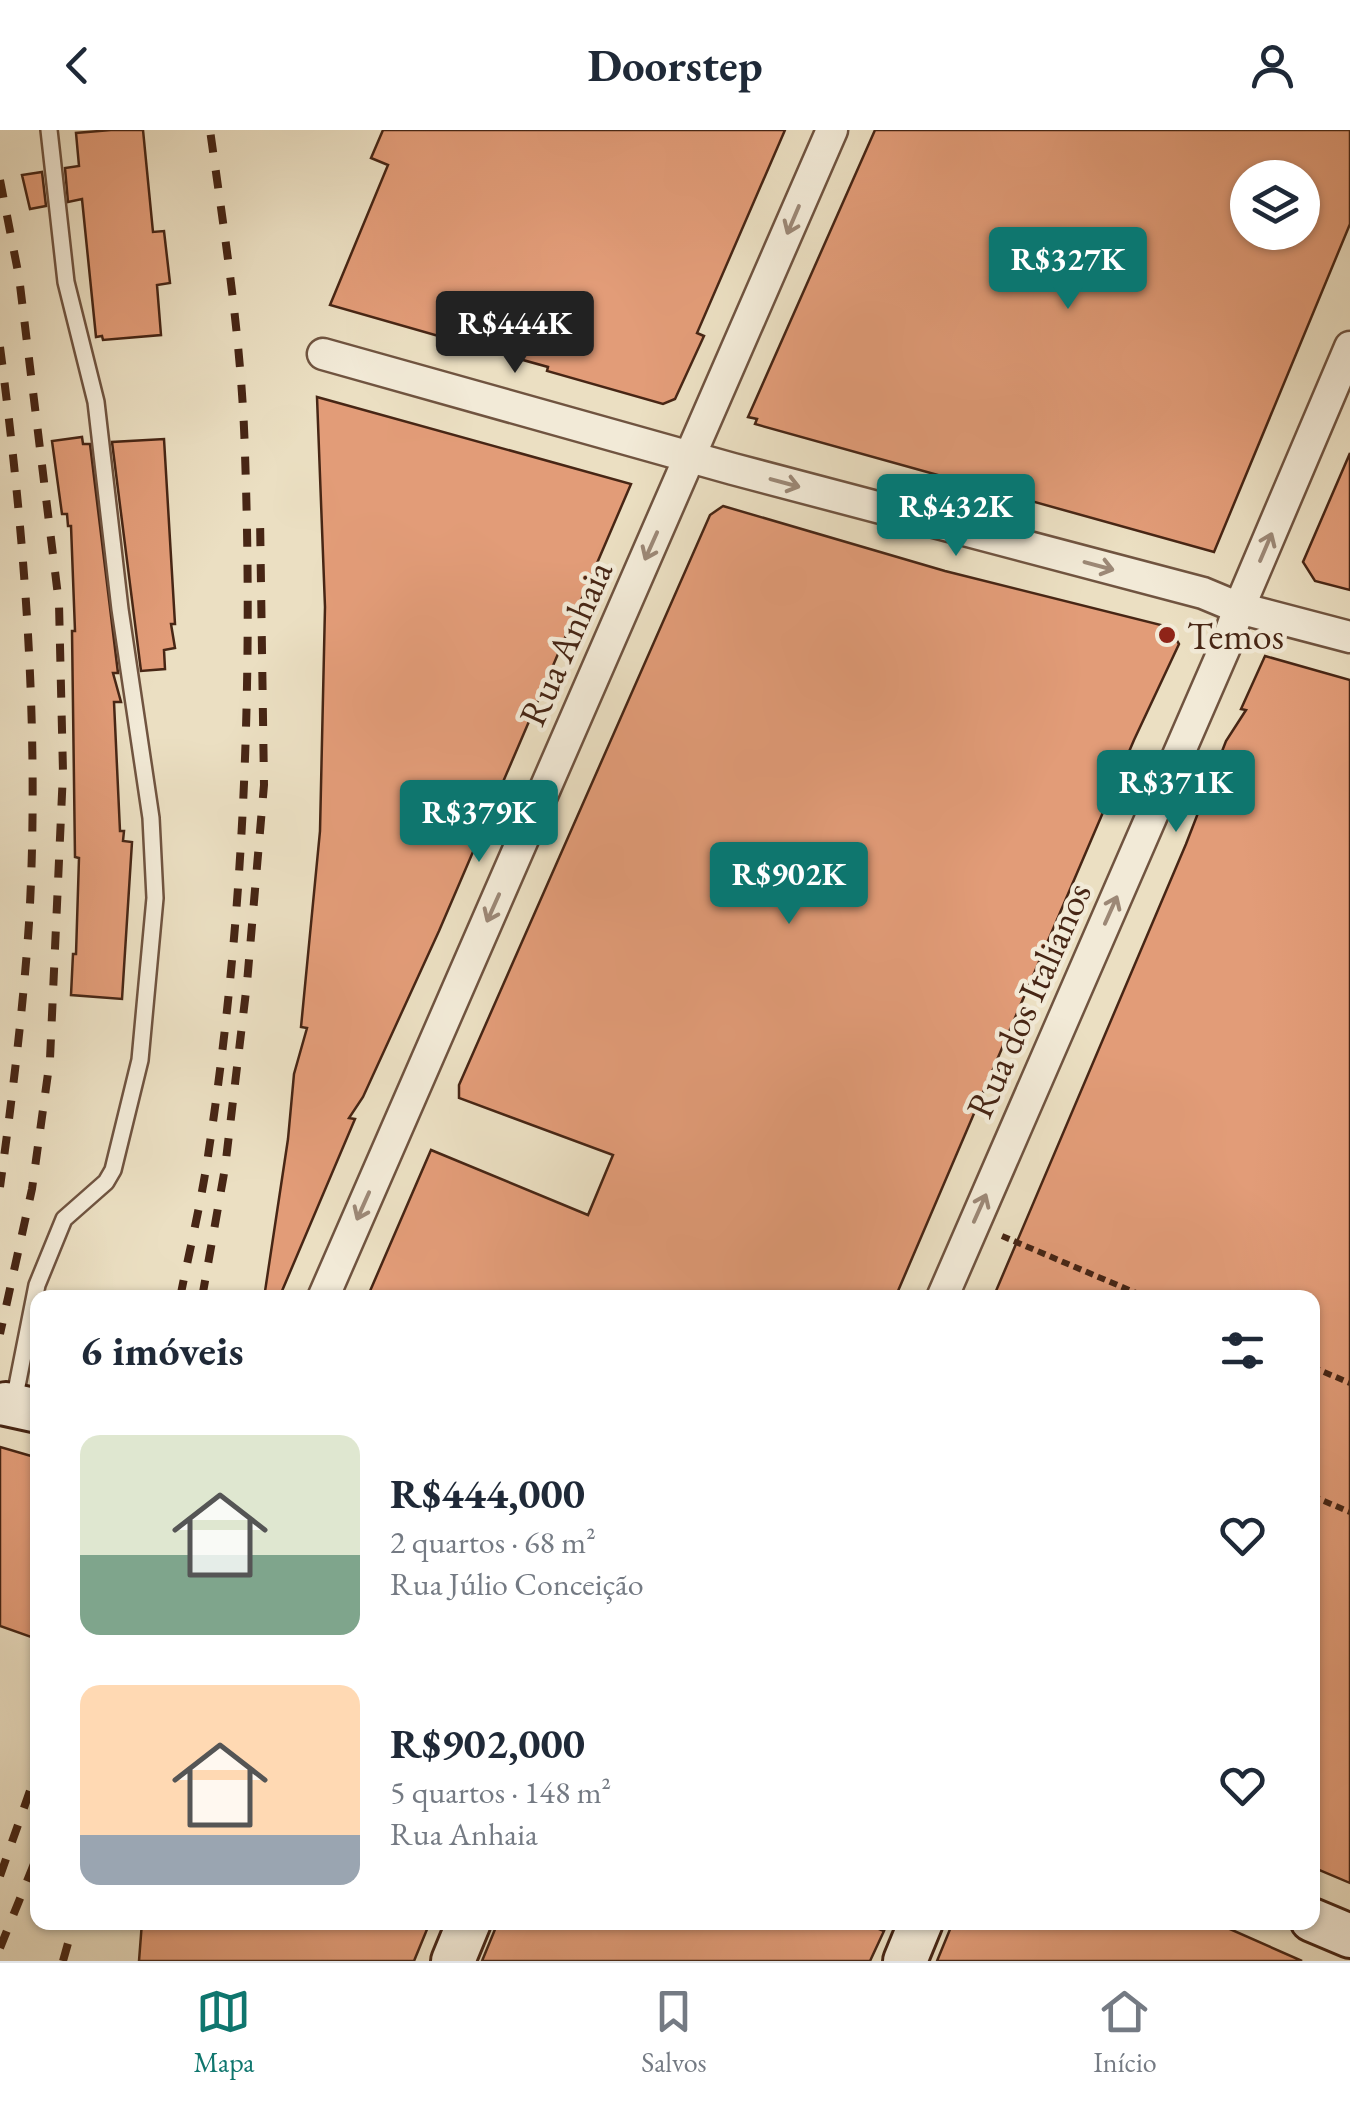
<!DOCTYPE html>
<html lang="pt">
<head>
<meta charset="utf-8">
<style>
	:root { --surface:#fff; --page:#f2f2f3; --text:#1f2937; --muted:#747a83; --line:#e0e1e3; --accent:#0f766e }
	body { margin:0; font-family:"EB Garamond",serif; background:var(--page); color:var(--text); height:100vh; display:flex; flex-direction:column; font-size:38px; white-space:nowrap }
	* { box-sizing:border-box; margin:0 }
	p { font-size:32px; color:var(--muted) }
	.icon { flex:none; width:55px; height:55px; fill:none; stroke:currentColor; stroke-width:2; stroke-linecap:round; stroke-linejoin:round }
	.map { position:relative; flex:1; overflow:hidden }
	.drawer { position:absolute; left:30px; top:1160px; width:1290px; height:640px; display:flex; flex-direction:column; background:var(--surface); border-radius:20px; box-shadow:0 2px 8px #0004 }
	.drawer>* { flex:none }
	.buttons { position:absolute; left:1230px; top:30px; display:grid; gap:20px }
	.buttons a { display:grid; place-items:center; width:90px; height:90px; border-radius:50%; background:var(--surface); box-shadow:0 2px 8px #0004; font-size:50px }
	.price { position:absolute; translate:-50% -85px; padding:0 22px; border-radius:10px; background:var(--accent); color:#fff; font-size:32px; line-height:65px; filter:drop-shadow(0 2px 5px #0008) }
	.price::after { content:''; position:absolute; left:50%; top:60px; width:30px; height:22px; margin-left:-15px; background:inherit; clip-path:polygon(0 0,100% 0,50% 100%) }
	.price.active { background:#222; color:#fff }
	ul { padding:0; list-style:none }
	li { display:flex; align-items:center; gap:30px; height:250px; padding:0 50px }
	li span { display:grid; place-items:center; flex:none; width:280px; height:200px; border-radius:20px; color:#555 }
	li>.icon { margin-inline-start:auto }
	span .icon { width:120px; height:120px; fill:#fffc; stroke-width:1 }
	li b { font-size:42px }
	h2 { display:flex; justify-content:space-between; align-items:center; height:120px; padding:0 50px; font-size:42px }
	header { display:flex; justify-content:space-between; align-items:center; height:130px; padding:0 50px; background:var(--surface); font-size:45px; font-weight:700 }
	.dock { display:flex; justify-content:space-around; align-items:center; height:140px; border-top:2px solid var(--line); background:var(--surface); font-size:28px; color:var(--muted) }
	.dock a { display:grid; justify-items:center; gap:5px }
	.dock .active { color:var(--accent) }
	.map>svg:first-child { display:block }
</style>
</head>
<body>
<header><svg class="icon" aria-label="back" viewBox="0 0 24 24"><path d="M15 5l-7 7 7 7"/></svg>Doorstep<svg class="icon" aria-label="person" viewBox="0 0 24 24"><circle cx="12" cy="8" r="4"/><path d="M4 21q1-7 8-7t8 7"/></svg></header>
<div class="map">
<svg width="1350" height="1831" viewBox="0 0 1350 1831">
	<rect width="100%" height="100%" fill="#ebdfc2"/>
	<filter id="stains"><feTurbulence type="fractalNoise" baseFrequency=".002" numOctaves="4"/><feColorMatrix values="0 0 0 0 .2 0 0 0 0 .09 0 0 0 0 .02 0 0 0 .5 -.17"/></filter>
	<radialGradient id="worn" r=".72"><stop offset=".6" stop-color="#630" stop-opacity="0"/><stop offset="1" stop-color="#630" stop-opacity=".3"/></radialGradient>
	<g fill="#e29c78" stroke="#472615" stroke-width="2.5" fill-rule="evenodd">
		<polygon points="111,0 143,0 153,102 164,101 170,153 157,155 161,205 103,210 102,206 96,207 82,69 68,72 65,38 79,36 76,3"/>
		<polygon points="383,0 785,0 697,203 704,206 675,269 663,274 547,241 548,237 505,225 330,175 388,35 371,28"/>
		<path d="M 875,0 L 1350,0 L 1350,94 L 1214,422 L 755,294 L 757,289 L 748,287 ZM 1248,48 L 1302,48 L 1302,102 L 1248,102 Z"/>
		<polygon points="42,42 46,76 30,79 22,45"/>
		<polygon points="317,267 631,354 439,801 363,967 349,988 355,989 279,1168 264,1168 288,1009 294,944 307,898 301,897 320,701 325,477"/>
		<polygon points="82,307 83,314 90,314 118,543 113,543 121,572 114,572 120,701 124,701 123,711 132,712 122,869 71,865 73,824 76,824 79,728 75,727 72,501 75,501 71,396 68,396 67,384 62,384 52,311"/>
		<polygon points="164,309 175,494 171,494 175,518 164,520 165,539 141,541 112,312"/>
		<polygon points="1350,323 1350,460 1315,451 1303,432"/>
		<polygon points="723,376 945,441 1169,497 1179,514 1134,610 895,1168 367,1168 431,1020 588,1085 613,1025 459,968 459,955 710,385"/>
		<polygon points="1265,526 1350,550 1350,1753 1312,1737 1312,1168 993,1168 1186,714 1226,611 1246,580 1241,579"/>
		<polygon points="0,1317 38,1328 38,1483 31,1507 0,1496"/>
		<polygon points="142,1792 430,1792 414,1831 139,1831"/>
		<polygon points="498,1792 862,1792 884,1801 870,1831 482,1831"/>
		<polygon points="953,1792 1214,1792 1302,1831 937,1831"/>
	</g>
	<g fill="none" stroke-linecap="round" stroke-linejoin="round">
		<defs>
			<polyline id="lane" points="14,1271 37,1155 64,1089 106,1052 113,1040 140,930 155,768 151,688 120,479 96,272 66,152 49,0"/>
			<g id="street">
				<polyline points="323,224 733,339 1203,463 1239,478 1350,507"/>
				<polyline points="323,1168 832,0"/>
				<polyline points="942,1168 1226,515 1239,478 1350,217"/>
			</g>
			<g id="secondary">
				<polyline points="6,1274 38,1281"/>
				<polyline points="1312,1790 1350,1806"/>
				<polyline points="453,1831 469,1792"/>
				<polyline points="905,1831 921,1792"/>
			</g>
		</defs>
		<use href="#lane" stroke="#705440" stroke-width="20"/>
		<use href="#street" stroke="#705440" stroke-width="35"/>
		<use href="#secondary" stroke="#472615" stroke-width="48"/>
		<g stroke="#472615" stroke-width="6" stroke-dasharray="8 5" stroke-linecap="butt">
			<polyline points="1002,1106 1148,1168"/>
			<polyline points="1312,1237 1350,1253"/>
			<polyline points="1312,1366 1350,1382"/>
		</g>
		<use href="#lane" stroke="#f2ead7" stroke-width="15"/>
		<use href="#street" stroke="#f2ead7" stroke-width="30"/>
		<use href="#secondary" stroke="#f2ead7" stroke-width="42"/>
		<g stroke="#472615" stroke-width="8" stroke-dasharray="18 18" stroke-linecap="butt">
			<polyline points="0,50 19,147 59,474 63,642 50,929 32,1059 0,1204"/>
			<path d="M 0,217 C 25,408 40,601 29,793 C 23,881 12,969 0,1057"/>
			<path d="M 180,1168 C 190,1118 202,1069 209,1019 C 244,789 253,556 245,324 C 242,215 225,107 210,0"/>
			<polyline points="202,1168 225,1038 247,853 264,655 260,387"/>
			<polyline points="0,1746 38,1638"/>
			<polyline points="0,1818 38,1724"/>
			<polyline points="63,1831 74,1792"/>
		</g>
	</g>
	<defs><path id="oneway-shaft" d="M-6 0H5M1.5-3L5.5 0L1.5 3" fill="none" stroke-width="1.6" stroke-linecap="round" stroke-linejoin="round" transform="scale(2.5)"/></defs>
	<g stroke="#9c8876">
		<use href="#oneway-shaft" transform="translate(793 90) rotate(113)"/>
		<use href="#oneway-shaft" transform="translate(785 353) rotate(15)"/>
		<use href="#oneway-shaft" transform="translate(651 416) rotate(114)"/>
		<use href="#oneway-shaft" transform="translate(1266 417) rotate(-67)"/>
		<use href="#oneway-shaft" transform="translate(1099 436) rotate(15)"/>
		<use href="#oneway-shaft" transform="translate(493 778) rotate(114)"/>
		<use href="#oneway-shaft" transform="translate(1111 780) rotate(-66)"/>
		<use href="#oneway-shaft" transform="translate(363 1076) rotate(114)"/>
		<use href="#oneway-shaft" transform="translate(980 1078) rotate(-66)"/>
	</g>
	<circle fill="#8f2418" stroke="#f2ead7" stroke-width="4" cx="1167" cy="505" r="10"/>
	<g text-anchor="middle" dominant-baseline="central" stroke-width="9" stroke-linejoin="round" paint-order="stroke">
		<g font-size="38" fill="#472615" stroke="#f2ead7" text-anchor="start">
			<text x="1187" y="505">Temos</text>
		</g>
		<g font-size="38" fill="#472615" stroke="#f2ead7">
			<text transform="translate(565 513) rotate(-66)">Rua Anhaia</text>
			<text transform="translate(1028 870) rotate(-66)">Rua dos Italianos</text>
		</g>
	</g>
	<rect width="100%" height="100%" filter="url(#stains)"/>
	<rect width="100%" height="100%" fill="url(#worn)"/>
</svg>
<div class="buttons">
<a><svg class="icon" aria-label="layers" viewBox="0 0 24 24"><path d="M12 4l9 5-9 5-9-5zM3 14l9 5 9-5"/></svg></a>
</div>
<b class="price" style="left:1068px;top:182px">R$327K</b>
<b class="price active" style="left:515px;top:246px">R$444K</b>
<b class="price" style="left:956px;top:429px">R$432K</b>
<b class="price" style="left:1176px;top:705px">R$371K</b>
<b class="price" style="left:479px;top:735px">R$379K</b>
<b class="price" style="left:789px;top:797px">R$902K</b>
<section class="drawer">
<h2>6 imóveis<svg class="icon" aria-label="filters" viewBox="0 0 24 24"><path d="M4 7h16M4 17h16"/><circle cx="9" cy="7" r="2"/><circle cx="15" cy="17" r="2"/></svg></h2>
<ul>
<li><span style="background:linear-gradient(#dfe7d0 60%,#7fa58c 0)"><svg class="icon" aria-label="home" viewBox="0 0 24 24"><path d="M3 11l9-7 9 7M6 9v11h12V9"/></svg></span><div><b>R$444,000</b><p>2 quartos · 68 m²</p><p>Rua Júlio Conceição</p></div><svg class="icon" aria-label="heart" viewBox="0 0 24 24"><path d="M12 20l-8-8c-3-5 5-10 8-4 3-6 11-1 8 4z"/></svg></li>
<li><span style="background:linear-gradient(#ffd9b3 75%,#9aa5b1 0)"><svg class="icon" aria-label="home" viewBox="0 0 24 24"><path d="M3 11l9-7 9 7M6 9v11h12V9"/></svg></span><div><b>R$902,000</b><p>5 quartos · 148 m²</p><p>Rua Anhaia</p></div><svg class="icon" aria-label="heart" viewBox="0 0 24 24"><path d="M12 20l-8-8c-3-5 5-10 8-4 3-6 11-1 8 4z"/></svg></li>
</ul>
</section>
</div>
<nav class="dock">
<a class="active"><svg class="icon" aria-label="map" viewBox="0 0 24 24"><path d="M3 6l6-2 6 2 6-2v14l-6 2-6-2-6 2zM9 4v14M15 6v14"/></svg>Mapa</a>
<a><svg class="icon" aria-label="saved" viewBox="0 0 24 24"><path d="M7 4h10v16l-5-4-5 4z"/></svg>Salvos</a>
<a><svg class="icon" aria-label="home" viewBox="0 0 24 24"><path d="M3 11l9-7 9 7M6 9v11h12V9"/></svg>Início</a>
</nav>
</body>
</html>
